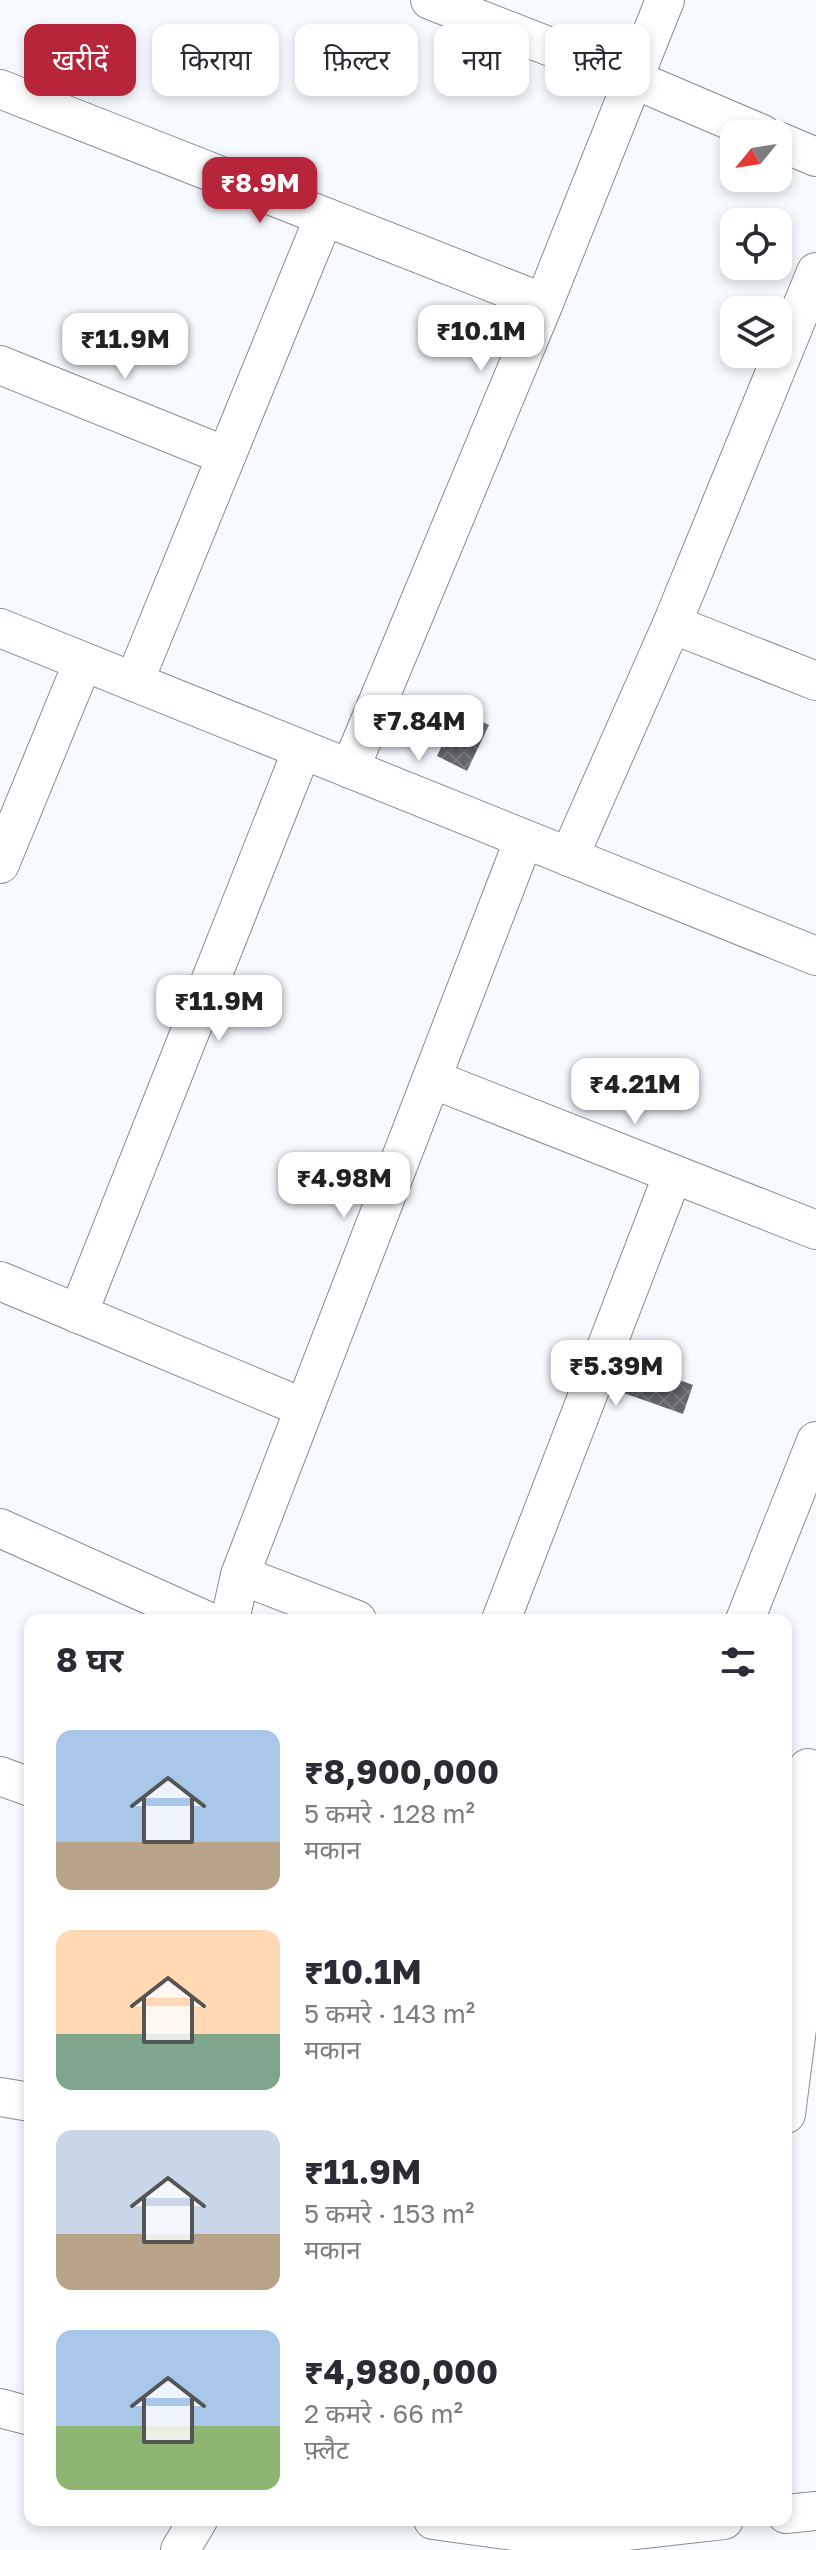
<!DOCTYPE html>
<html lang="hi">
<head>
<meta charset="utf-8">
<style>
	:root { --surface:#fff; --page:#f7f7f7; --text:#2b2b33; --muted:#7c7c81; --accent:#b62539 }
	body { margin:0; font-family:"Golos Text","Noto Sans Devanagari",sans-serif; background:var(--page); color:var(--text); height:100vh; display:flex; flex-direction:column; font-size:30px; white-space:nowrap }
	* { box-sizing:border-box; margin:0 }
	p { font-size:26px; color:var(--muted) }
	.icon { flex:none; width:44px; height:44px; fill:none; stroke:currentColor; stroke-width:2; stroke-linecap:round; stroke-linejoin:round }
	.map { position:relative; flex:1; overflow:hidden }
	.side { position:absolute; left:24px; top:1614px; width:768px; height:912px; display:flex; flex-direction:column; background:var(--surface); border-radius:16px; box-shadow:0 4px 12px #0003 }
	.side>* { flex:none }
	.hud { position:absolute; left:24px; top:24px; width:768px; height:72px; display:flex; gap:16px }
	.needle { width:52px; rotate:240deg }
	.buttons { position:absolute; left:720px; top:120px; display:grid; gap:16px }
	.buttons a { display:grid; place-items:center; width:72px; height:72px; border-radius:16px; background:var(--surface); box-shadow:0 4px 12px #0003; font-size:40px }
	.price { position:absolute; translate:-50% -68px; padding:0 18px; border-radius:16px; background:#fff; color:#222; font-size:26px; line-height:52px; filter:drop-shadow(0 2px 4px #0008) }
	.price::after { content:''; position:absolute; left:50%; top:48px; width:24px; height:18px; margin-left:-12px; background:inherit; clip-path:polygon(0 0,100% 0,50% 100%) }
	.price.on { background:var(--accent); color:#fff }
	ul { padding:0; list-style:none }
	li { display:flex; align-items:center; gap:24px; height:200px; padding:0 32px }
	li span { display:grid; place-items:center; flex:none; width:224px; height:160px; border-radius:16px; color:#555 }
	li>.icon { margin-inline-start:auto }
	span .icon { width:96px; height:96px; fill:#fffc; stroke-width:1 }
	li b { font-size:34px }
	h2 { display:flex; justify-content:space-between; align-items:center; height:96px; padding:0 32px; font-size:34px }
	.chip { padding:0 28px; border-radius:16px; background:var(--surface); box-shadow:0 4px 12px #0003; font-size:28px; line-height:72px }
	.chip.on { background:var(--accent); color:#fff }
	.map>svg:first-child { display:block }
</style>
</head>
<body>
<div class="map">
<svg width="816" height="2550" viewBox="0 0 816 2550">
	<defs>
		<pattern id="building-cross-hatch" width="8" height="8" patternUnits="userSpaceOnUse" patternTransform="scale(2)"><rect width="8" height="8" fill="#64656a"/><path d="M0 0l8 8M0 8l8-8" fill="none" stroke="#7a7b7f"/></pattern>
	</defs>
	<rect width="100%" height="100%" fill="#f6faff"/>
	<g fill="url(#building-cross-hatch)">
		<polygon points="435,699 489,725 467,771 437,756 445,739 422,727"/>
		<polygon points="628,1361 693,1385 683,1414 618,1391"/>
	</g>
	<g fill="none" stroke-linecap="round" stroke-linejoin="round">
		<defs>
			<g id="minor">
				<polyline points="430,0 633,79 762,134"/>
				<polyline points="0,89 544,303"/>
				<polyline points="778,141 816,157"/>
				<polyline points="0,365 226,456"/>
				<polyline points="672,624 816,681"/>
				<polyline points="0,628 816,956"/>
				<polyline points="134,682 324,217"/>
				<polyline points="350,769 544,303 665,0"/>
				<polyline points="569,857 672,624 816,272"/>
				<polyline points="0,864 83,662"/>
				<polyline points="432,1079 816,1230"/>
				<polyline points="0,1281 304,1408"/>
				<polyline points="78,1314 302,750"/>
				<polyline points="0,1528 205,1620"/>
				<polyline points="240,1575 357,1620"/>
				<polyline points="230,1620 240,1575 524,839"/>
				<polyline points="501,1620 673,1174"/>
				<polyline points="745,1620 816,1441"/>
				<polyline points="0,1776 30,1787"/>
				<polyline points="0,2097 30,2102"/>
				<polyline points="786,2114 798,2021 808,1768"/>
				<polyline points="0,2408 30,2416"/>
				<polyline points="786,2514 816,2511"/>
				<polyline points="433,2520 565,2538 724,2520"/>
				<polyline points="180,2550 198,2520"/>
			</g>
		</defs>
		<use href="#minor" stroke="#888c90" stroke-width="40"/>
		<use href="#minor" stroke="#fff" stroke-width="38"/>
	</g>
</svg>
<div class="buttons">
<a><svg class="needle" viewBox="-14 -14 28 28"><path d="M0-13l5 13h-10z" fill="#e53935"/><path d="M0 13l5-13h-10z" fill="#7c7c81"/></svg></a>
<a><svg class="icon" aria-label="locate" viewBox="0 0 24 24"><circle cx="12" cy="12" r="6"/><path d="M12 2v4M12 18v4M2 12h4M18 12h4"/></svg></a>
<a><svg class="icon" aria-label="layers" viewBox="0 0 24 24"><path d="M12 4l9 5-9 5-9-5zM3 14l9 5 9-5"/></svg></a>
</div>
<b class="price on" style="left:260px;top:225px">₹8.9M</b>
<b class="price" style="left:481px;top:373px">₹10.1M</b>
<b class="price" style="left:125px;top:381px">₹11.9M</b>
<b class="price" style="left:419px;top:763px">₹7.84M</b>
<b class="price" style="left:219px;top:1043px">₹11.9M</b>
<b class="price" style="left:635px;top:1126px">₹4.21M</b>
<b class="price" style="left:344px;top:1220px">₹4.98M</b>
<b class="price" style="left:616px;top:1408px">₹5.39M</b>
<div class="hud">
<a class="chip on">खरीदें</a>
<a class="chip">किराया</a>
<a class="chip">फ़िल्टर</a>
<a class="chip">नया</a>
<a class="chip">फ़्लैट</a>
</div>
<section class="side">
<h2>8 घर<svg class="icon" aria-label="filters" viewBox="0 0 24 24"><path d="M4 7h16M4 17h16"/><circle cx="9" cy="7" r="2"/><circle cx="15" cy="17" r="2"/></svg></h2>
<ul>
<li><span style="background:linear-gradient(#a9c7e8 70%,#b9a48a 0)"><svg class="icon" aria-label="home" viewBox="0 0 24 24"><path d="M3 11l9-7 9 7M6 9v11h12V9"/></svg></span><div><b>₹8,900,000</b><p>5 कमरे · 128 m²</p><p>मकान</p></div></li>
<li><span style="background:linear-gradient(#ffd9b3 65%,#7fa58c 0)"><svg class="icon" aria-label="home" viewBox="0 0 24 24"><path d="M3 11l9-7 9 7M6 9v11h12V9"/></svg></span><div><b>₹10.1M</b><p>5 कमरे · 143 m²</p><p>मकान</p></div></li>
<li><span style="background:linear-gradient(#c9d6e8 65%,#b9a48a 0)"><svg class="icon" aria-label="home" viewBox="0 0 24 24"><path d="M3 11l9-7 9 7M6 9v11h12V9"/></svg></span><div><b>₹11.9M</b><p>5 कमरे · 153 m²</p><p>मकान</p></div></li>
<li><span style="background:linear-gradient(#a9c7e8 60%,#8fb573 0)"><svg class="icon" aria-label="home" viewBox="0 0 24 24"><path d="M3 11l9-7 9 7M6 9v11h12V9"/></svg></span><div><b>₹4,980,000</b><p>2 कमरे · 66 m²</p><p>फ़्लैट</p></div></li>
</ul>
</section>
</div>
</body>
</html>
